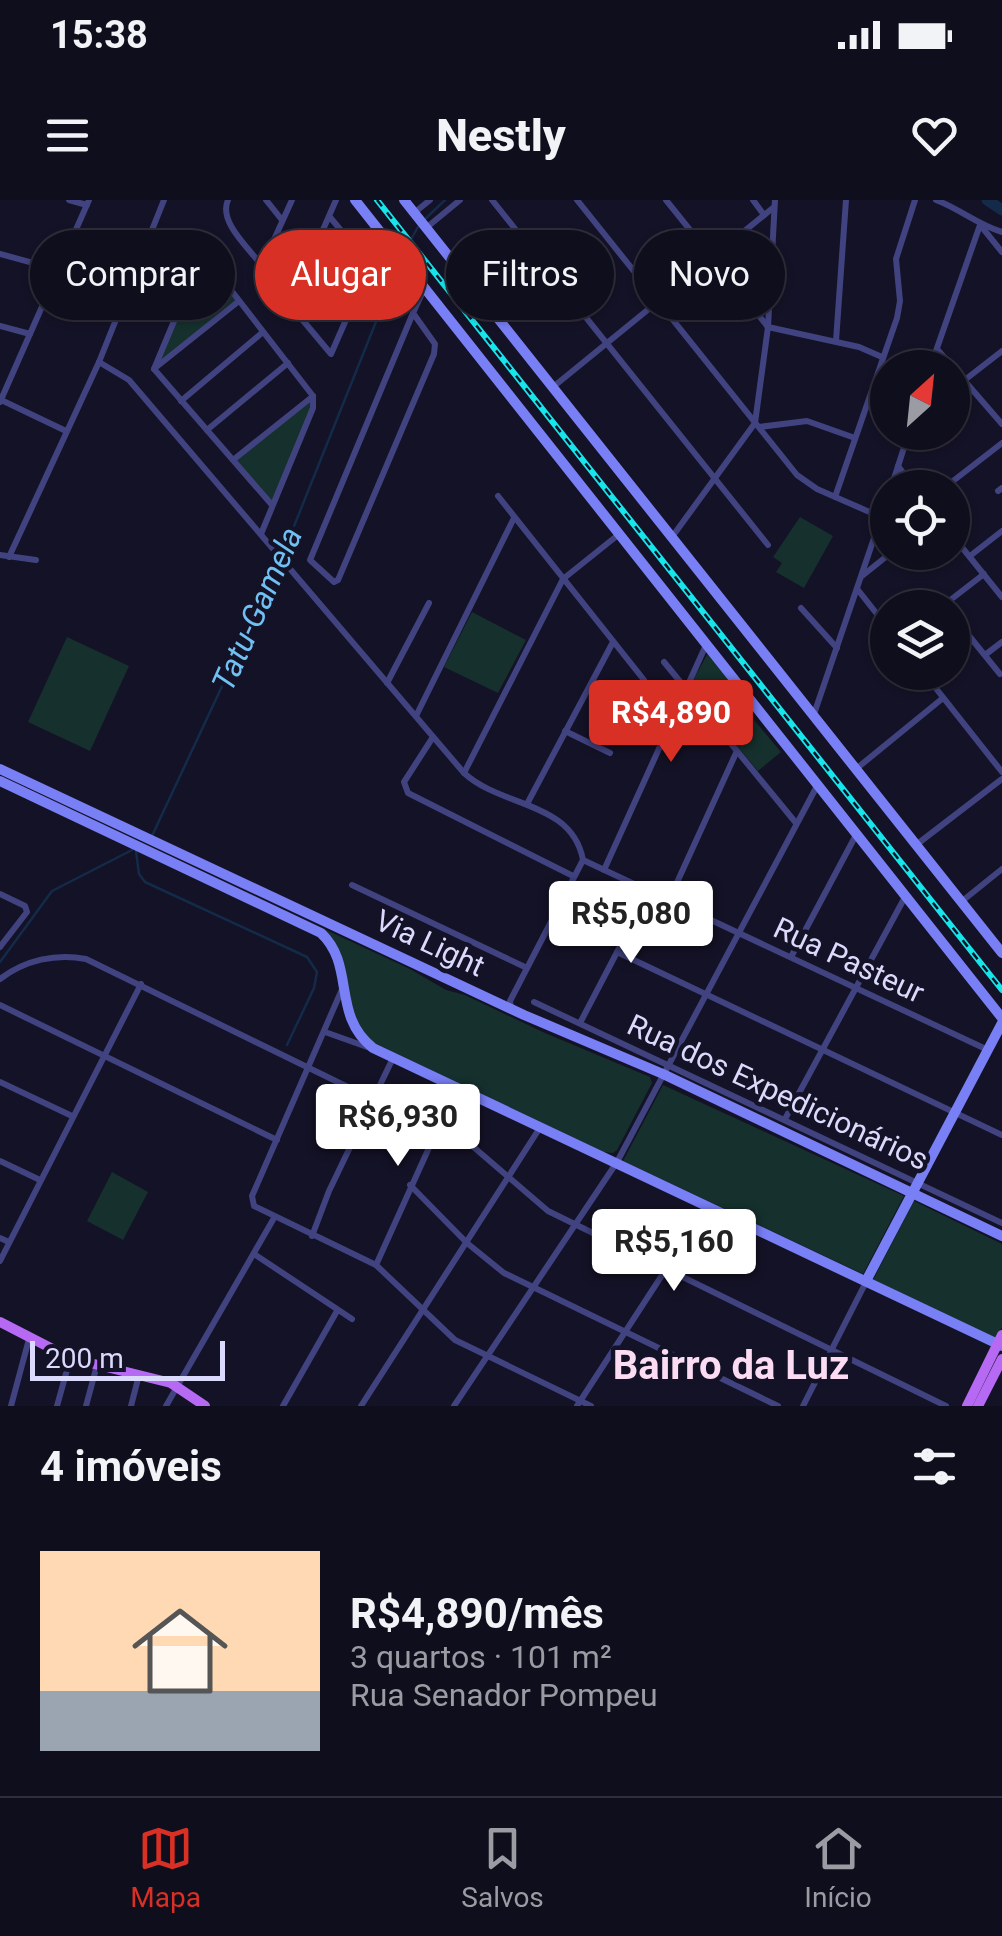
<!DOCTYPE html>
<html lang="pt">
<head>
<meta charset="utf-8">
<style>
	:root { --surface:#0f0e1c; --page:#181725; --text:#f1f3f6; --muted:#9b9ca3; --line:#2f2e3b; --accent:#d93025 }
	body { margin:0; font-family:Roboto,sans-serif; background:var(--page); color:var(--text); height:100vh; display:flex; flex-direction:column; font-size:38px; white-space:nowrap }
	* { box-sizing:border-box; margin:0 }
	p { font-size:32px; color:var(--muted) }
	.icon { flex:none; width:55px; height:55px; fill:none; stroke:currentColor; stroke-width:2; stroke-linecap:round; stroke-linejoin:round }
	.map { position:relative; height:1206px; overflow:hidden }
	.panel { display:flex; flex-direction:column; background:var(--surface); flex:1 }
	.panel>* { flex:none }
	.hud { position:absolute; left:30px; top:30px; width:942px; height:90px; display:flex; gap:20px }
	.needle { width:65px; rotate:27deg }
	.tools { position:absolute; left:870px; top:150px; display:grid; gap:20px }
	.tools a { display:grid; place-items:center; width:100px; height:100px; border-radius:50%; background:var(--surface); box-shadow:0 2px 8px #0004,0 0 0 2px var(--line); font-size:50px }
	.scale { position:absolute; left:30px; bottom:25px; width:195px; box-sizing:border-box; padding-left:10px; border:5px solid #dbdafc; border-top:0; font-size:28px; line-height:35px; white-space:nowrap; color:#dbdafc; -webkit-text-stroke:8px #141226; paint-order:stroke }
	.price { position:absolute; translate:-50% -85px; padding:0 22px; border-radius:10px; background:#fff; color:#222; font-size:32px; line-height:65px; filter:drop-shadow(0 2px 5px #0008) }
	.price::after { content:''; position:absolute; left:50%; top:60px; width:30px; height:22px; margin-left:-15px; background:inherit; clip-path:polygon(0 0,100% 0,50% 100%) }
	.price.current { background:var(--accent); color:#fff }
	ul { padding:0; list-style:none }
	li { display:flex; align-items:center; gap:30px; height:250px; padding:0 40px }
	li+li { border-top:2px solid var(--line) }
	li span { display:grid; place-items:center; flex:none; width:280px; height:200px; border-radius:0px; color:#555 }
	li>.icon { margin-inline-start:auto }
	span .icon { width:120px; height:120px; fill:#fffc; stroke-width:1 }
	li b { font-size:42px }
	h2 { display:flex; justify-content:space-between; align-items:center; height:120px; padding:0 40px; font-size:42px }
	.pill { padding:0 35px; border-radius:45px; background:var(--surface); box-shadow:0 2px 8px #0004,0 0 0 2px var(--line); font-size:35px; line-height:90px }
	.pill.current { background:var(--accent); color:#fff }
	.status { display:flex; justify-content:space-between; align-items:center; height:70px; padding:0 50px; background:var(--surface); direction:ltr }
	.status svg { height:28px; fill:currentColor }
	header { display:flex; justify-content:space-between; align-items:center; height:130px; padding:0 40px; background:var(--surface); font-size:45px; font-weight:800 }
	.dock { display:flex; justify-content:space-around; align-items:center; height:140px; border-top:2px solid var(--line); background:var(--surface); font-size:28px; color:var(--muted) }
	.dock a { display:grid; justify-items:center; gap:5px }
	.dock .current { color:var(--accent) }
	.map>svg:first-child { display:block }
</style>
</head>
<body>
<div class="status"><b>15:38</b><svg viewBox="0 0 49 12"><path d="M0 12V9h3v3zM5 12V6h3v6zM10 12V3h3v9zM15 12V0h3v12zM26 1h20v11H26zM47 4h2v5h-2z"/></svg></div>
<header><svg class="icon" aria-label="menu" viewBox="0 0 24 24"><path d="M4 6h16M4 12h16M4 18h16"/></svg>Nestly<svg class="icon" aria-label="heart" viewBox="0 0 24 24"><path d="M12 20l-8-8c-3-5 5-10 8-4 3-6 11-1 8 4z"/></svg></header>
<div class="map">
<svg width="1002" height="1206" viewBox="0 0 1002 1206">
	<rect width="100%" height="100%" fill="#141226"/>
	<g fill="#15302d">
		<polygon points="210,63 238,100 154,165 197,73"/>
		<polygon points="312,198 312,208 272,303 236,260"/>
		<polygon points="800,317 833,336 804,388 776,372 782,363 773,357"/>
		<polygon points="472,412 526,440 498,493 444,467"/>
		<polygon points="67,437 129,466 90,551 28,522"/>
		<polygon points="708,453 747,502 722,517 724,520 717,526 689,488"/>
		<polygon points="754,520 781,552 758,571 731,539"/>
		<path d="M 322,728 L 410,769 L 446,790 L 465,795 L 545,833 L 650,877 L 652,883 L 617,950 L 613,953 L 603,952 L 370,841 C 337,811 355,758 322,728 Z"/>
		<polygon points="663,885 904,996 863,1074 623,961"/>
		<polygon points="112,972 148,992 123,1040 87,1021"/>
		<polygon points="914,1001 1002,1044 1002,1127 996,1139 873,1080"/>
	</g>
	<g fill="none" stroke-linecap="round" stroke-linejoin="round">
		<g stroke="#132b49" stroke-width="2.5">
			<polyline points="423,21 445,0"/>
			<polyline points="402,55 418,27"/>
			<polyline points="151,638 276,371 400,62"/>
			<polyline points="136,651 139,674 145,682 307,757 317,772 314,788 287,845"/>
			<polyline points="0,762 52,691 132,650"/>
		</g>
		<polyline stroke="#132b49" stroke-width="11" points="987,0 1002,10"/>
		<g stroke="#414381" stroke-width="6">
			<polyline points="69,0 87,5"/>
			<path d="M 228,0 C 218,22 249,48 262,66 L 292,0"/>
			<polyline points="266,0 282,20"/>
			<polyline points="492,0 768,345"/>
			<polyline points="577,0 797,275 817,289 881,317"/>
			<polyline points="666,0 768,127 859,147 882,157"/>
			<polyline points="753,0 764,15"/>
			<path d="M 936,0 C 960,9 978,25 1002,32"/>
			<polyline points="414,13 430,0"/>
			<polyline points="329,16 370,65 331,154 290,105 336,0"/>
			<polyline points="981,26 1002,52"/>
			<polyline points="426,28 460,0"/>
			<polyline points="0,54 59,70"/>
			<polyline points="310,57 353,109"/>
			<polyline points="53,81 120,110"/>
			<polyline points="413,113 435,144 434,154 338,380 334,382 310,360 413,113 425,87"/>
			<polyline points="0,126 30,134"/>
			<polyline points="836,141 846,0"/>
			<polyline points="937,149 1002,224"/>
			<path d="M 99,162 L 129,180 L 464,573 C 502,608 572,601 583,660"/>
			<polyline points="155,168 239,101"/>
			<polyline points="930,168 980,25"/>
			<polyline points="154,169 195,71 205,63 210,63 313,196"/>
			<polyline points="154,169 272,305"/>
			<polyline points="966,179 1002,151"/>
			<polyline points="553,187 774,7"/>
			<polyline points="1,200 66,231"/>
			<polyline points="181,201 263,132"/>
			<polyline points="0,202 89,0"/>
			<polyline points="759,227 807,221 855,238"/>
			<polyline points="207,230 288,163"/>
			<polyline points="233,260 312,197"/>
			<polyline points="898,266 915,288"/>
			<polyline points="891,288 909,232"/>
			<polyline points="944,288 1002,243"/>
			<polyline points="998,291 1002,288"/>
			<polyline points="498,296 644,480"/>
			<polyline points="835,297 897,118 900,101 896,59 915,0"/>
			<polyline points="261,334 313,208 313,196"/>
			<polyline points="952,335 1002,397"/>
			<polyline points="672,337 755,223 768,127 775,0"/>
			<polyline points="0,355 36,360"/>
			<polyline points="970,356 1002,331"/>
			<polyline points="9,357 99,162 164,0"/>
			<polyline points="862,376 892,352"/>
			<polyline points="858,390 888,428"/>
			<polyline points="801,408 837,448"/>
			<polyline points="940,408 984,374"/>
			<polyline points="970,437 1000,474"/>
			<polyline points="985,455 1002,442"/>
			<polyline points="664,462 796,623"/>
			<polyline points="923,472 1002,572"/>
			<polyline points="387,483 429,403"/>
			<polyline points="814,514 888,297"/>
			<polyline points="416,516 514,318"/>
			<polyline points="565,531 610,553"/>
			<polyline points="433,537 404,582 408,593 573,676"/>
			<polyline points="856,569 943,498"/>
			<polyline points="464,573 563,379 618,335"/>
			<polyline points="527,604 613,442"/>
			<polyline points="916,645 1002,579"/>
			<polyline points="583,660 988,850"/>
			<polyline points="604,670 706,445"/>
			<polyline points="352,685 527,768"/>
			<polyline points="0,694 25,706 27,712 0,747"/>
			<polyline points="669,700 736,553"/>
			<polyline points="961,702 1002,669"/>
			<polyline points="617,752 1002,935"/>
			<polyline points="791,757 856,635"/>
			<path d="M 0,779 C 25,760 56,753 86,759 L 352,889"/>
			<polyline points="343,787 252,996 254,1006 376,1065 455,1140 591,1206"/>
			<polyline points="534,802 1002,1023"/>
			<polyline points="0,805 277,940"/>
			<polyline points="511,809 510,801 583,660"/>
			<polyline points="580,823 649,691"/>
			<polyline points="325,832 370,848"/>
			<polyline points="0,882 72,916"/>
			<polyline points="785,919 905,697"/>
			<polyline points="442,920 548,1011 946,1206"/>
			<polyline points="0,961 40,980"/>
			<polyline points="410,985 467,1043 504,1073 778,1206"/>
			<polyline points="312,1036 329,991 393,858"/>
			<polyline points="0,1038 9,1042"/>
			<polyline points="254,1054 352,1119"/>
			<polyline points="0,1061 141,784"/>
			<polyline points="376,1065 456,888"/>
			<polyline points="11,1206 29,1139"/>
			<polyline points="57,1206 70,1159"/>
			<polyline points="86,1206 97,1165"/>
			<polyline points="131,1206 139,1175"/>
			<polyline points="166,1206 274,1018"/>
			<polyline points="283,1206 337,1111"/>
			<polyline points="361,1206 541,926"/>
			<polyline points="454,1206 617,962 817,586"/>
			<polyline points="577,1206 707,1006"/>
			<polyline points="803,1206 866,1082"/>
		</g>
		<g stroke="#797ff4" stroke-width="10">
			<polyline points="355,0 1002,818"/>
			<polyline points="404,0 1002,753"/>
			<polyline points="0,569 524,815 663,874 1002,1036"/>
			<path d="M 0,581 L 321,733 C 356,766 331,815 373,848 L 1002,1146"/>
			<polyline points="866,1081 1002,823"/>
		</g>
		<g stroke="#b66af3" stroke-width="10">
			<polyline points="0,1122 70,1158 171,1183 205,1206"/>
			<polyline points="967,1206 1002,1135"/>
			<polyline points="978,1206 1002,1159"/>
		</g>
		<defs>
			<polyline id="rail" points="377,0 1002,790"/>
		</defs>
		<use href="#rail" stroke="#16e6ec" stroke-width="6"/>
		<use href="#rail" stroke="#141226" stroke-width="2.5" stroke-dasharray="8" stroke-linecap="butt"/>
	</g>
	<g text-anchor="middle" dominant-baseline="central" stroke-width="9" stroke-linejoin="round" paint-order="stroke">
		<g font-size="30" fill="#dbdafc" stroke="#141226">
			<text transform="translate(430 743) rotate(25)">Via Light</text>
			<text transform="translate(849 760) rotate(25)">Rua Pasteur</text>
			<text transform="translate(778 892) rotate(25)">Rua dos Expedicionários</text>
		</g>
		<g font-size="32" font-style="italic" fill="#70c0f3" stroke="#141226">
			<text transform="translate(257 409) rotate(-66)">Tatu-Gamela</text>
		</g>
		<g font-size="40" font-weight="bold" fill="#fcdcf3" stroke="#141226">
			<text x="731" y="1165">Bairro da Luz</text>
		</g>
	</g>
</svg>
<div class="tools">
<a><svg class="needle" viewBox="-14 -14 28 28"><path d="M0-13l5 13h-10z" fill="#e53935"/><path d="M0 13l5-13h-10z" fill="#9b9ca3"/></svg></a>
<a><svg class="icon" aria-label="locate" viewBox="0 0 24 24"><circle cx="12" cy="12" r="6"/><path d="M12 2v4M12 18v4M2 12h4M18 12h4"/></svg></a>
<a><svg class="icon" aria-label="layers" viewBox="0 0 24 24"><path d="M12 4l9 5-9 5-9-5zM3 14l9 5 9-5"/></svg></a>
</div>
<div class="scale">200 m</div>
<b class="price current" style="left:671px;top:565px">R$4,890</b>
<b class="price" style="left:631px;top:766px">R$5,080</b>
<b class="price" style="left:398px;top:969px">R$6,930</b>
<b class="price" style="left:674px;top:1094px">R$5,160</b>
<div class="hud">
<a class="pill">Comprar</a>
<a class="pill current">Alugar</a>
<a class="pill">Filtros</a>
<a class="pill">Novo</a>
</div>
</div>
<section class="panel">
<h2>4 imóveis<svg class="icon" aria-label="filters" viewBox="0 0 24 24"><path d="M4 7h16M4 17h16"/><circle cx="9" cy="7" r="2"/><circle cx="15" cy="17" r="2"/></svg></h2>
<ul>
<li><span style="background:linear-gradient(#ffd9b3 70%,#9aa5b1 0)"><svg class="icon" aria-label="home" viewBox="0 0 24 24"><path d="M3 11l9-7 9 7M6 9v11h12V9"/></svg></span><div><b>R$4,890/mês</b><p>3 quartos · 101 m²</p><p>Rua Senador Pompeu</p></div></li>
</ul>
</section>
<nav class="dock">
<a class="current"><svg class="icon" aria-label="map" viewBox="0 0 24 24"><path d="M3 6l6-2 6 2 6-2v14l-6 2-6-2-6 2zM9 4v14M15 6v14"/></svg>Mapa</a>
<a><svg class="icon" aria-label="saved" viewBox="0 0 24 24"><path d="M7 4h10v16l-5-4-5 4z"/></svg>Salvos</a>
<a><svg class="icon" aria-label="home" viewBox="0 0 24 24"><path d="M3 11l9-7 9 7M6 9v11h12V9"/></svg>Início</a>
</nav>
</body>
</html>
